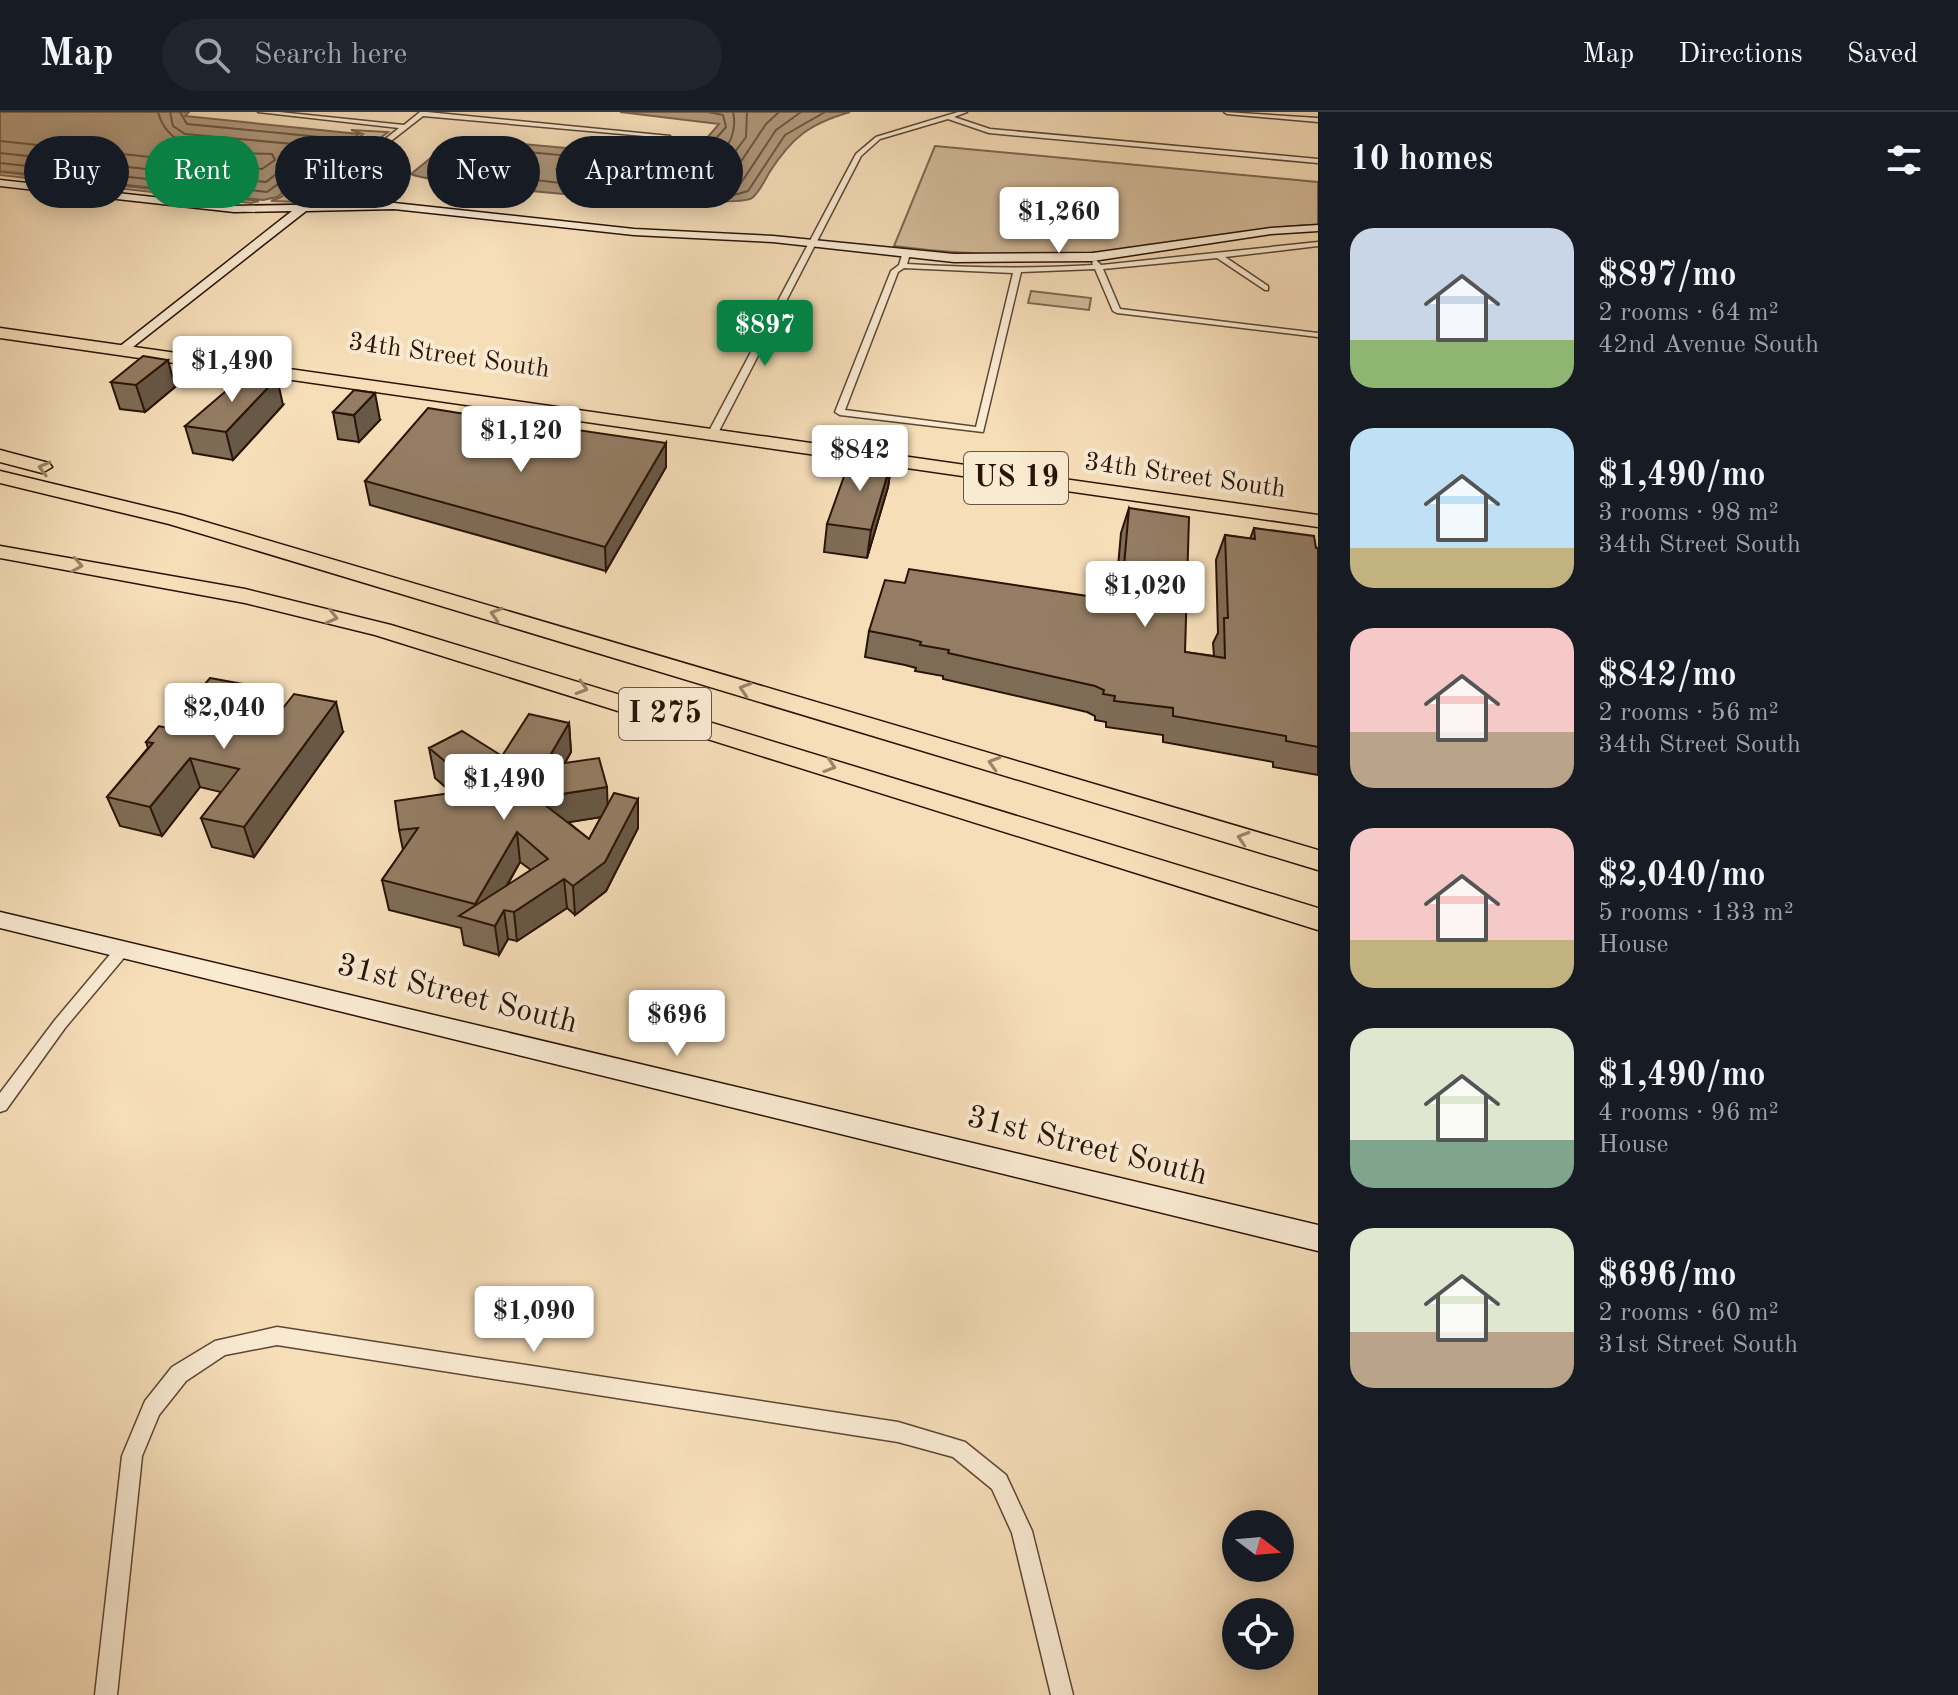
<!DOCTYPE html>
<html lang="en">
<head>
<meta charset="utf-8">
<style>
	:root { --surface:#171b24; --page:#20242c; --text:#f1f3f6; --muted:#9ea1a6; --line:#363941; --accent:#0b8043 }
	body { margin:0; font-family:"Old Standard TT",serif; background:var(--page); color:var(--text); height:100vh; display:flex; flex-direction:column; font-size:30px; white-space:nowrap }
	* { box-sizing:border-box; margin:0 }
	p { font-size:26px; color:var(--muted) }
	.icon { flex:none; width:44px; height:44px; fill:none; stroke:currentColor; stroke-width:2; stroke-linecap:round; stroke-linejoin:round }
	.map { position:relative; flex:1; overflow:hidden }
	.panel { display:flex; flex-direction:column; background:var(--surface); width:640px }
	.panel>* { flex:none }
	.hud { position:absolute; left:24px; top:24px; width:760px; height:72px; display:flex; gap:16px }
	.needle { width:52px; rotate:106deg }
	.buttons { position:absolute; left:1222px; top:1398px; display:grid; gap:16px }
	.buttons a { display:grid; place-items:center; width:72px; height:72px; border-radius:50%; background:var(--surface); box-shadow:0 4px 20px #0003; font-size:40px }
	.price { position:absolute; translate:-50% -68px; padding:0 18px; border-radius:8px; background:#fff; color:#222; font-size:26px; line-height:52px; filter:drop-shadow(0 2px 4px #0008) }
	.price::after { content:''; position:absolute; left:50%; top:48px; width:24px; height:18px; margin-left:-12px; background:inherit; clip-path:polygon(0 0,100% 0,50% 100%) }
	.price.on { background:var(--accent); color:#fff }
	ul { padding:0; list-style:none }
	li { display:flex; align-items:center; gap:24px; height:200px; padding:0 32px }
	li span { display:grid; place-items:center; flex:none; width:224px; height:160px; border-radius:24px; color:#555 }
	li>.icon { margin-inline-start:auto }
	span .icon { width:96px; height:96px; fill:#fffc; stroke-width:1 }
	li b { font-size:34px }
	h2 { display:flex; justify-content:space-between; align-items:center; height:96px; padding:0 32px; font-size:34px }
	.pill { padding:0 28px; border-radius:36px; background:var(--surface); box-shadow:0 4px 20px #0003; font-size:28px; line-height:72px }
	.pill.on { background:var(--accent); color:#fff }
	header { display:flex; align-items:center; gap:48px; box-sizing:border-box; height:112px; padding:0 40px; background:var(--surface); border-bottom:2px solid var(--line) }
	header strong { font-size:38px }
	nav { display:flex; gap:44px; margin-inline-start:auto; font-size:28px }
	.search { width:560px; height:72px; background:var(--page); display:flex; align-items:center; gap:20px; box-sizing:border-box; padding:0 28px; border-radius:44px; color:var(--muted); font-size:30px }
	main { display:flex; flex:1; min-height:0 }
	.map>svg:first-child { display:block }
</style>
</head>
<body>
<header>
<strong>Map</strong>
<div class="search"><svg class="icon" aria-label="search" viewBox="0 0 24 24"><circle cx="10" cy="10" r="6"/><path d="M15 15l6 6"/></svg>Search here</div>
<nav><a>Map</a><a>Directions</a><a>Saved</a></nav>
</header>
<main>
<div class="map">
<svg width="1318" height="1583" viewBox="0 0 1318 1583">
	<rect width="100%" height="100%" fill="#f6deb9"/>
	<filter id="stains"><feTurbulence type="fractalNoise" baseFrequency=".0025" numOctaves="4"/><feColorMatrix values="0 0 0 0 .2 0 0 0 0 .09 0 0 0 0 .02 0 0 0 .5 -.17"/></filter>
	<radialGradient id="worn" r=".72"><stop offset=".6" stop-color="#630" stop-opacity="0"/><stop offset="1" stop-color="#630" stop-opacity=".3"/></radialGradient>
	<g fill="#d3bb9b" stroke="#7e6751" stroke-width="2">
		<polygon points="351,18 388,20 305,84 308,87 304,90 271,89 281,85 363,22"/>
		<path d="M 935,34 L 1318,70 L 1318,113 C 1260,114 1206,127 1149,135 C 1065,146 978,145 894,134 Z"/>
		<polygon points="0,60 259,89 251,91 0,63"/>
		<polygon points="1031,179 1091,186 1089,198 1028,191"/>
	</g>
	<g fill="#b1997c" stroke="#7b634d" stroke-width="2">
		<polygon points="0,0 189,0 185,4 359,22 277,85 263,88 0,59"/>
		<path d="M 620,0 L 850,0 C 809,12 792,25 769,61 C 765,68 759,81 752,86 C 735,99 435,74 411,62 L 455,26 L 689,47 L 719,12 Z"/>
	</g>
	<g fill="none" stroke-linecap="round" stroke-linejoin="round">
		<g stroke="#6e5642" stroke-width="2">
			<polyline points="708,0 723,3 726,15 691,55 461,34 455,35 434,56 628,79 734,83 748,79 785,23 825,0"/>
			<path d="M 733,0 C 740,29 715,54 691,66 L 692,72 L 741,71 L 776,18 L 801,0"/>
			<polyline points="747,0 746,25 723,56 725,61 734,60 766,12 779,0"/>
			<path d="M 0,29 L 262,57 L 275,48 L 272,42 C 233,40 170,47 158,0"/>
			<polyline points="0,41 266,70 307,38 304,33 185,22 173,14 170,0"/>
			<polyline points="0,51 267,80 334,31 330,26 187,12 180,0"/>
			<polygon points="561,54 654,63 657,68 649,71 560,62 556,57"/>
		</g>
		<defs>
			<g id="street">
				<polygon points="258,0 279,0 404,13 420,0 427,0 670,24 667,26 423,4 305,96 303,93 399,16"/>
				<polygon points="958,0 967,0 954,5 990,17 1318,47 1318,51 989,21 948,7 880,27 861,44 718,321 710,323 708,321 856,42 876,25"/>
				<polygon points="1224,0 1318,6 1318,10 1227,2"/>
				<path d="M 1318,130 L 1318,134 L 1225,145 L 1268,174 L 1268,178 L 1265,178 L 1217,146 L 1103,157 L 1120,197 L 1318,221 L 1318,225 L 1117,201 L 1113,199 L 1095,157 L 1021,160 L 983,320 L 840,303 L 835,300 L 891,159 L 899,153 L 903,140 L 910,142 L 907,152 C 970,156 1031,157 1093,153 L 1092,150 L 1096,148 L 1101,153 L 1111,152 ZM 904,156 L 1013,161 L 976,315 L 845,298 L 898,160 Z"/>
				<polygon points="123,831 128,833 130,837 128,841 65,916 6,998 0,1000 0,981 55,908 118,833"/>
				<polygon points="277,1215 898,1310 965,1330 1006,1363 1032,1419 1073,1583 1051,1583 1012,1421 992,1377 953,1345 898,1330 277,1233 225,1243 186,1269 159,1303 142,1344 117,1583 95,1583 122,1344 145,1289 172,1255 215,1229"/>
			</g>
			<g id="secondary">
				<polygon points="0,68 234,94 394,91 634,117 773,124 954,142 1093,141 1271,116 1318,113 1318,119 1271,122 1093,149 954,150 773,130 634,123 394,97 306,99 124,242 117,238 119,235 292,99 234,100 0,74"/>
				<polygon points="0,800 1318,1113 1318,1139 0,816"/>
			</g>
			<g id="highway">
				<polygon points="0,216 1318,403 1318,415 0,226"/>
				<polygon points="0,338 49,351 52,355 42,361 0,350"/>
				<polygon points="0,359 182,403 1318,738 1318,758 169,412 0,371"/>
				<polygon points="0,434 245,477 391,513 1318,796 1318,818 375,523 245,491 0,446"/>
			</g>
		</defs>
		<use href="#street" stroke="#5d4634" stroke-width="3"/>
		<use href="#secondary" stroke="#2a1307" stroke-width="3"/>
		<use href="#highway" stroke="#2a1307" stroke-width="3"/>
		<use href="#street" fill="#f9ead2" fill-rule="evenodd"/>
		<use href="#secondary" fill="#f9ead2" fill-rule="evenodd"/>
		<use href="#highway" fill="#f6deb9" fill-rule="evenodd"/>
	</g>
	<g fill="#7f6c56" stroke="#2a1307" stroke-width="2" fill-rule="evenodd">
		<polygon points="111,270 175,275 145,300 120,297"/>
		<polygon points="283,293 233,348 193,341 185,314"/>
		<polygon points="333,300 380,308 359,330 338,327"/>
		<polygon points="666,331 666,355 606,459 370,393 365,369 511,332 509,334 546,340"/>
		<polygon points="892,348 888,375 867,446 824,440 827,412"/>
		<polygon points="1129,396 1185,540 1214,544 1213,531 1218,521 1216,448 1225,423 1250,427 1254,416 1318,436 1318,663 1273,655 1273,650 1163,630 1163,623 1106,615 1106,610 1095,608 1095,604 1087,600 943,567 943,564 915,559 916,556 905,553 865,545 869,519 905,471 1115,488 1121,421"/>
		<polygon points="257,603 246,616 264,620 343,620 254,745 212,735 201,706 221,680 200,675 162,724 120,714 107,685 148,636 146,630 167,616"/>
		<path d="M 569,611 L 571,640 L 565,651 L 608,693 L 638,687 L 638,716 L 606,779 L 575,803 L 567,796 L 517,829 L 508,827 L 499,843 L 464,833 L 461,816 L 389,798 L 382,768 L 403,738 L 399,718 L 452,681 L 435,666 L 429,636 L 502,644 ZM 601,705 L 589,727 L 568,710 ZM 520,750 L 531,758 L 507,774 Z"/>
	</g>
	<g fill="#685846" stroke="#2a1307" stroke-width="2">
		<polygon points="168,248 175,275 145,300 136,273"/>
		<polygon points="277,266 283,293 233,348 226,320"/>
		<polygon points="375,281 380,308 359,330 354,303"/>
		<polygon points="509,309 511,332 494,355 491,331"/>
		<polygon points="666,331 666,355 606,459 605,435"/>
		<polygon points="892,348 888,375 867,446 871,418"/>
		<polygon points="248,573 257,603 227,640 217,610"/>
		<polygon points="336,590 343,620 254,745 244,715"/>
		<polygon points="569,611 571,640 546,683 544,654"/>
		<polygon points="190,646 200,675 162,724 150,695"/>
		<polygon points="607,675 608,704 539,715 536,686"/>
		<polygon points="638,687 638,716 606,779 575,803 573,774"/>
		<polygon points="517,720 520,750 485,811 478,809 475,792"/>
		<polygon points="564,767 567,796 517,829 514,800"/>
		<polygon points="504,798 508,827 499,843 495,814"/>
	</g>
	<g fill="#947d64" stroke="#2a1307" stroke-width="2">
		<polygon points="143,244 168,248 136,273 111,270"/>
		<polygon points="247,261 277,266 226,320 185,314"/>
		<polygon points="354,278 375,281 354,303 333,300"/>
		<polygon points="428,296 509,309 491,331 546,340 564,316 666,331 605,435 365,369"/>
		<polygon points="852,342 892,348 871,418 827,412"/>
		<polygon points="1129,396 1189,405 1185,540 1225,546 1224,506 1228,506 1225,423 1255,427 1254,416 1314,424 1316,436 1318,436 1318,635 1286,629 1286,624 1173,604 1173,596 1114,589 1115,584 1103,582 1104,578 1095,574 948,541 949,538 920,533 921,530 910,527 869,519 885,468 905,471 909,457 1121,489"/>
		<polygon points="210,566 248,573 217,610 264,620 294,582 336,590 244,715 201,706 239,657 190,646 150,695 107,685 153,631 146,630 159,614 167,616"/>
		<polygon points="529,602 569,611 544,654 599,646 607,675 536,686 589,727 614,681 638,687 605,750 573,774 564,767 514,800 504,798 495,814 459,804 548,747 517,720 475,792 382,768 418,716 399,718 395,689 478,677 429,636 462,619 502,644"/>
	</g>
	<defs><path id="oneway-chevron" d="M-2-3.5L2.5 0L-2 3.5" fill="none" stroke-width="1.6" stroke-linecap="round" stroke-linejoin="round" transform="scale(2)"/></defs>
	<g stroke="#9a8369">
		<use href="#oneway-chevron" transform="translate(44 356) rotate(-165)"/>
		<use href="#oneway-chevron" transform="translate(77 453) rotate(9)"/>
		<use href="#oneway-chevron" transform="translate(496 502) rotate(-163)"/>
		<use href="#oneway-chevron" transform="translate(332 505) rotate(14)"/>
		<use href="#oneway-chevron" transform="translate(582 576) rotate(17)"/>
		<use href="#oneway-chevron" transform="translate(745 577) rotate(-163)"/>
		<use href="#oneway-chevron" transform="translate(994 651) rotate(-163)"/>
		<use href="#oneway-chevron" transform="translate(830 654) rotate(18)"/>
		<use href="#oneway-chevron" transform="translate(1243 726) rotate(-163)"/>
	</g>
	<g text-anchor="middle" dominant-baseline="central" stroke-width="8" stroke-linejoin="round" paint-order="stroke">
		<g font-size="26" fill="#2a1307" stroke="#f9ead2">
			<text transform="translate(449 244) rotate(8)">34th Street South</text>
			<text transform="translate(1185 364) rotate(8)">34th Street South</text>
		</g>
		<g fill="#f9ead2" stroke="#685444" stroke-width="2">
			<rect x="964" y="340" width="104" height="52" rx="6"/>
			<rect x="619" y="576" width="92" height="52" rx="6"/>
		</g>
		<g font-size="30" font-weight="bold" fill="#2a1307">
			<text x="1016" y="366">US 19</text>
			<text x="665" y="602">I 275</text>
		</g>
		<g font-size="32" fill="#2a1307" stroke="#f9ead2">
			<text transform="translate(457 883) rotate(14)">31st Street South</text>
			<text transform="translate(1087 1035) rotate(14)">31st Street South</text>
		</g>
	</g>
	<rect width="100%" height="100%" filter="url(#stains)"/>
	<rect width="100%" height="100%" fill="url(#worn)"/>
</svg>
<div class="buttons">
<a><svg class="needle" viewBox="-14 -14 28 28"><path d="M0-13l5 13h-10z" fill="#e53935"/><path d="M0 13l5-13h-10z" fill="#9ea1a6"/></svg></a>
<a><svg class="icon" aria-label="locate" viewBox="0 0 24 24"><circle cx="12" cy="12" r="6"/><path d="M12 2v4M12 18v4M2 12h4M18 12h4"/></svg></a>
</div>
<b class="price" style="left:1059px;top:143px">$1,260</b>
<b class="price on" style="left:765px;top:256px">$897</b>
<b class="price" style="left:232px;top:292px">$1,490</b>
<b class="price" style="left:521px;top:362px">$1,120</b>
<b class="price" style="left:860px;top:381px">$842</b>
<b class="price" style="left:1145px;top:517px">$1,020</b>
<b class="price" style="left:224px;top:639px">$2,040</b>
<b class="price" style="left:504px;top:710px">$1,490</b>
<b class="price" style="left:677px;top:946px">$696</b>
<b class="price" style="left:534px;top:1242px">$1,090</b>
<div class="hud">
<a class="pill">Buy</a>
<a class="pill on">Rent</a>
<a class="pill">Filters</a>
<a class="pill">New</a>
<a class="pill">Apartment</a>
</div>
</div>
<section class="panel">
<h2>10 homes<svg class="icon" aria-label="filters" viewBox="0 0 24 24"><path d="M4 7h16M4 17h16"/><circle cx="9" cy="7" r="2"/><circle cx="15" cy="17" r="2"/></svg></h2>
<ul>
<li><span style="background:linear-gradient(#c9d6e8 70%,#8fb573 0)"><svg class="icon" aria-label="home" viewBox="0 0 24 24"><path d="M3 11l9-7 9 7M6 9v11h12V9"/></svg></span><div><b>$897/mo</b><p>2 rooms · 64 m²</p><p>42nd Avenue South</p></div></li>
<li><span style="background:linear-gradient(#bfe0f5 75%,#c2b280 0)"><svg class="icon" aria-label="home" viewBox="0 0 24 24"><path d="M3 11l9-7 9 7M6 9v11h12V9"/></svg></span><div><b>$1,490/mo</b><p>3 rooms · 98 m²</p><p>34th Street South</p></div></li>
<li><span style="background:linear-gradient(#f6c9c9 65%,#b9a48a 0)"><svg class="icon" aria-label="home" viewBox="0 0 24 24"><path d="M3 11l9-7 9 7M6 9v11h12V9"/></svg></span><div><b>$842/mo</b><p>2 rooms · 56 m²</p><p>34th Street South</p></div></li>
<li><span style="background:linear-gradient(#f6c9c9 70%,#c2b280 0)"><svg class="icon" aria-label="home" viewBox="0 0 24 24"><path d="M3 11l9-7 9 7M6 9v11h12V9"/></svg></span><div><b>$2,040/mo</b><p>5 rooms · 133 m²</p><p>House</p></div></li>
<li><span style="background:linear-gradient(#dfe7d0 70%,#7fa58c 0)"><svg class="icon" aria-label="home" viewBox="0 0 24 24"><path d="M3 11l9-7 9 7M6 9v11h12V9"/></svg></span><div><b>$1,490/mo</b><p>4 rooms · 96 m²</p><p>House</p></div></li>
<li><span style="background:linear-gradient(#dfe7d0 65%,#b9a48a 0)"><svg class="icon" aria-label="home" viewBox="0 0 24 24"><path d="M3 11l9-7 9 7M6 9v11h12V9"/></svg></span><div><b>$696/mo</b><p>2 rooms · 60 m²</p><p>31st Street South</p></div></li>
</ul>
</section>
</main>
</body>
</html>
